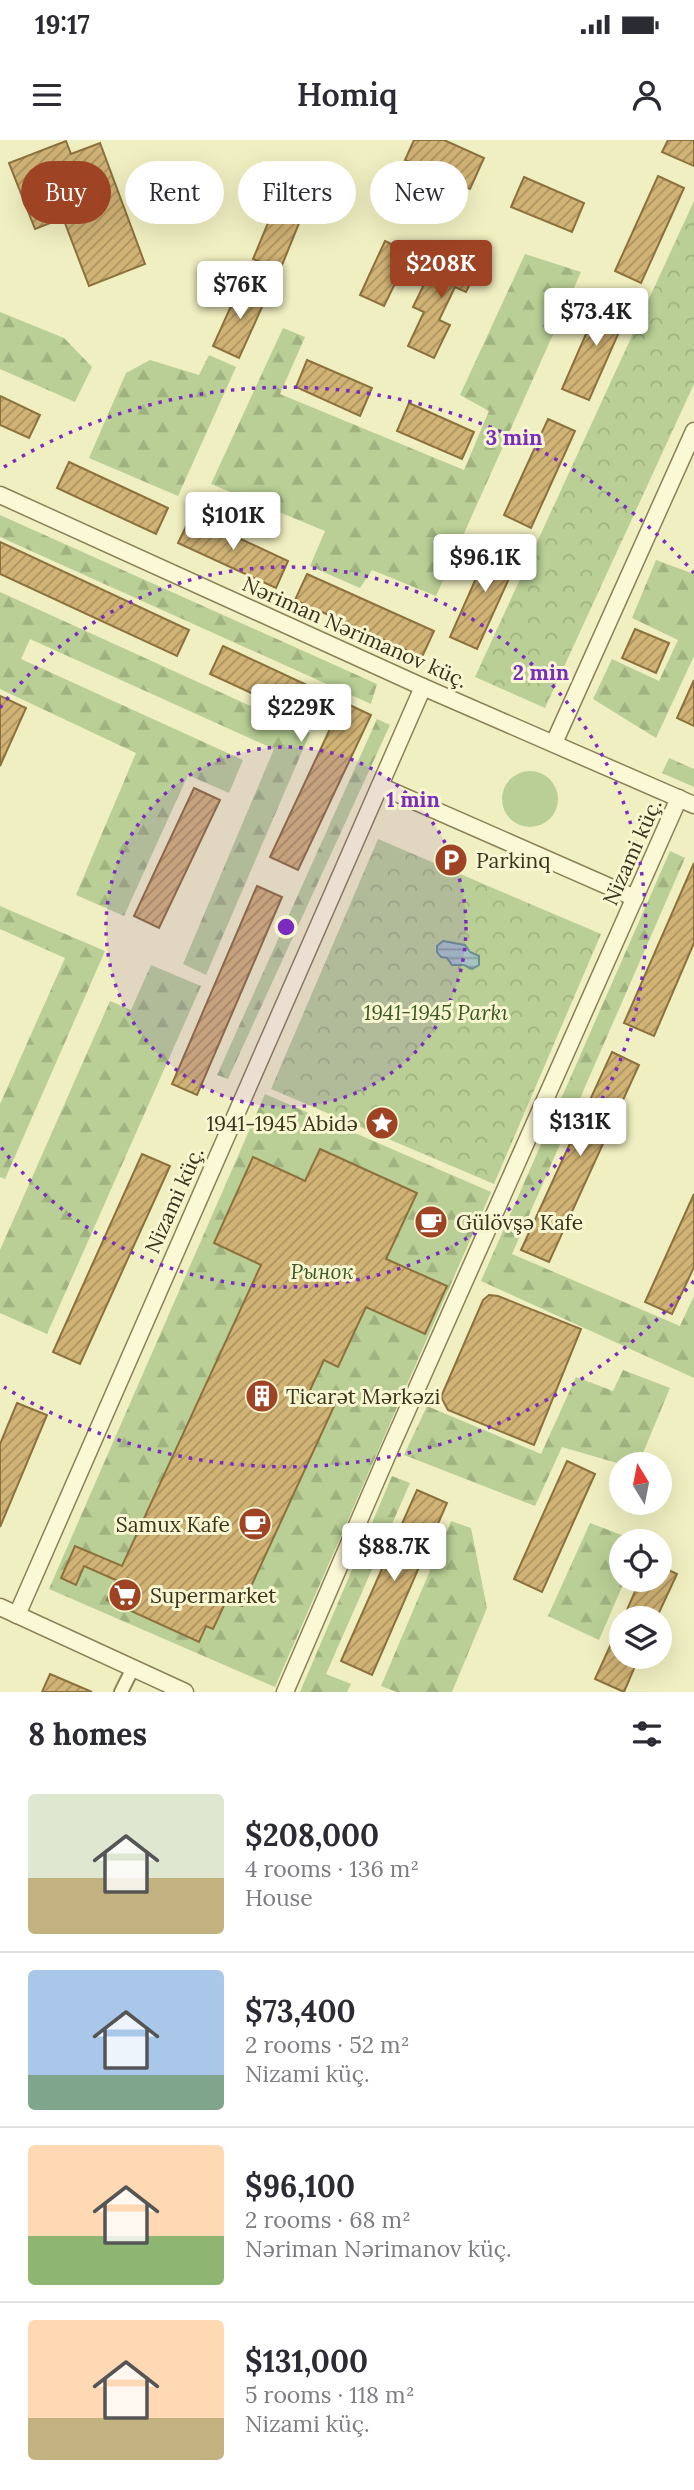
<!DOCTYPE html>
<html lang="en">
<head>
<meta charset="utf-8">
<style>
	:root { --surface:#fff; --page:#f2f2f3; --text:#2b2b33; --muted:#7c7c81; --line:#e1e1e2; --accent:#9e4324 }
	body { margin:0; font-family:Lora,serif; background:var(--page); color:var(--text); height:100vh; display:flex; flex-direction:column; font-size:26px; white-space:nowrap }
	* { box-sizing:border-box; margin:0 }
	p { font-size:23px; color:var(--muted) }
	.icon { flex:none; width:38px; height:38px; fill:none; stroke:currentColor; stroke-width:2; stroke-linecap:round; stroke-linejoin:round }
	.map { position:relative; height:1552px; overflow:hidden }
	.details { display:flex; flex-direction:column; background:var(--surface); flex:1 }
	.details>* { flex:none }
	.guide { position:absolute; left:21px; top:21px; width:653px; height:63px; display:flex; gap:14px }
	.needle { width:46px; rotate:350deg }
	.tools { position:absolute; left:609px; top:1312px; display:grid; gap:14px }
	.tools a { display:grid; place-items:center; width:63px; height:63px; border-radius:50%; background:var(--surface); box-shadow:0 7px 28px #0002; font-size:35px }
	.price { position:absolute; translate:-50% -60px; padding:0 16px; border-radius:7px; background:#fff; color:#222; font-size:23px; line-height:46px; filter:drop-shadow(0 2px 4px #0008) }
	.price::after { content:''; position:absolute; left:50%; top:42px; width:21px; height:16px; margin-left:-10px; background:inherit; clip-path:polygon(0 0,100% 0,50% 100%) }
	.price.active { background:var(--accent); color:#fff }
	ul { padding:0; list-style:none }
	li { display:flex; align-items:center; gap:21px; height:175px; padding:0 28px }
	li+li { border-top:2px solid var(--line) }
	li span { display:grid; place-items:center; flex:none; width:196px; height:140px; border-radius:7px; color:#555 }
	li>.icon { margin-inline-start:auto }
	span .icon { width:84px; height:84px; fill:#fffc; stroke-width:1 }
	li b { font-size:30px }
	h2 { display:flex; justify-content:space-between; align-items:center; height:84px; padding:0 28px; font-size:30px }
	.tag { padding:0 24px; border-radius:32px; background:var(--surface); box-shadow:0 7px 28px #0002; font-size:24px; line-height:63px }
	.tag.active { background:var(--accent); color:#fff }
	.status { display:flex; justify-content:space-between; align-items:center; height:49px; padding:0 35px; background:var(--surface); direction:ltr }
	.status svg { height:19px; fill:currentColor }
	header { display:flex; justify-content:space-between; align-items:center; height:91px; padding:0 28px; background:var(--surface); font-size:32px; font-weight:600 }
	.map>svg:first-child { display:block }
</style>
</head>
<body>
<div class="status"><b>19:17</b><svg viewBox="0 0 49 12"><path d="M0 12V9h3v3zM5 12V6h3v6zM10 12V3h3v9zM15 12V0h3v12zM26 1h20v11H26zM47 4h2v5h-2z"/></svg></div>
<header><svg class="icon" aria-label="menu" viewBox="0 0 24 24"><path d="M4 6h16M4 12h16M4 18h16"/></svg>Homiq<svg class="icon" aria-label="person" viewBox="0 0 24 24"><circle cx="12" cy="8" r="4"/><path d="M4 21q1-7 8-7t8 7"/></svg></header>
<div class="map">
<svg width="694" height="1552" viewBox="0 0 694 1552">
	<defs>
		<pattern id="forest-firs" width="22" height="20" patternUnits="userSpaceOnUse" patternTransform="scale(1.75)"><rect width="22" height="20" fill="#b9cf95"/><path d="M5 1l3.5 6h-7zM16 11l3.5 6h-7z" fill="#a0b280"/></pattern>
		<pattern id="park-crowns" width="20" height="18" patternUnits="userSpaceOnUse" patternTransform="scale(1.75)"><rect width="20" height="18" fill="#b9cf95"/><path d="M2 6a3 3 0 1 1 6 0M12 15a3 3 0 1 1 6 0" fill="none" stroke="#a0b280"/></pattern>
		<pattern id="water-rules" width="6" height="5" patternUnits="userSpaceOnUse" patternTransform="scale(1.75)"><rect width="6" height="5" fill="#a4c3c2"/><path d="M0 2.5h6" fill="none" stroke="#879f9d"/></pattern>
		<pattern id="building-hatch" width="6" height="6" patternUnits="userSpaceOnUse" patternTransform="scale(1.75)"><rect width="6" height="6" fill="#d1b375"/><path d="M-1 1l2-2M0 6l6-6M5 7l2-2" fill="none" stroke="#ab925f"/></pattern>
	</defs>
	<rect width="100%" height="100%" fill="#f0efc1"/>
	<circle fill="#b9cf95" cx="530" cy="659" r="28"/>
	<g fill="url(#forest-firs)">
		<polygon points="525,114 581,132 436,456 372,430 360,448 310,426 325,391 211,344 283,188 305,197 280,254 464,330 489,271 460,255"/>
		<polygon points="0,172 64,198 92,227 75,262 0,229"/>
		<polygon points="209,215 236,227 178,356 89,318 126,233 150,220 199,235"/>
		<polygon points="0,375 377,544 371,564 0,397"/>
		<polygon points="656,420 694,434 694,516 656,598 593,559 612,519 659,541 678,500 632,478"/>
		<polygon points="0,452 310,593 206,835 183,824 274,609 30,499 21,519 243,620 229,653 188,635 124,776 76,755 136,613 0,549"/>
		<polygon points="377,579 390,585 228,939 217,935"/>
		<polygon points="669,618 694,629 694,647 662,633"/>
		<polygon points="670,711 685,718 512,1114 680,1186 694,1156 694,1238 481,1141"/>
		<polygon points="0,766 105,811 5,1039 0,1037 0,964 65,818 0,789"/>
		<polygon points="151,825 201,846 47,1194 0,1173 0,1110 110,861 131,870"/>
		<polygon points="265,954 491,1052 275,1547 49,1449"/>
		<polygon points="623,1230 670,1248 638,1325 624,1325 562,1307 535,1366 404,1315 427,1266 541,1314 576,1237 613,1251"/>
		<polygon points="392,1336 410,1343 326,1534 351,1544 347,1552 300,1552"/>
		<polygon points="451,1381 471,1388 487,1468 452,1552 397,1552 381,1546"/>
		<polygon points="590,1383 640,1402 621,1402 621,1440 625,1440 599,1500 548,1476"/>
	</g>
	<g fill="url(#park-crowns)">
		<polygon points="694,61 694,244 545,568 475,537"/>
		<polygon points="378,699 601,794 494,1044 271,949"/>
	</g>
	<polygon fill="url(#water-rules)" stroke="#6a9191" stroke-width="2" points="443,801 465,805 470,812 479,816 479,825 472,829 464,825 452,825 447,818 441,817 437,812 437,806"/>
	<g fill="url(#building-hatch)" stroke="#8c713c" stroke-width="2">
		<polygon points="414,0 444,0 484,18 470,49 405,20"/>
		<polygon points="668,0 694,0 694,26 662,12"/>
		<polygon points="66,1 71,14 100,3 145,124 89,146 63,78 35,89 9,23"/>
		<polygon points="293,23 319,34 280,130 253,119"/>
		<polygon points="658,36 684,48 641,143 615,131"/>
		<polygon points="524,37 584,63 572,92 511,67"/>
		<polygon points="385,101 410,113 384,166 360,155"/>
		<polygon points="455,106 482,119 466,152 455,147 439,180 450,185 434,218 408,206 424,172 413,167 429,134 439,139"/>
		<polygon points="241,144 267,156 239,218 213,206"/>
		<polygon points="603,155 630,167 589,260 562,249"/>
		<polygon points="307,220 372,248 360,276 296,247"/>
		<polygon points="0,256 40,275 29,298 0,285"/>
		<polygon points="409,263 474,292 462,319 397,291"/>
		<polygon points="548,279 575,291 531,388 504,375"/>
		<polygon points="69,322 168,368 156,394 57,348"/>
		<polygon points="191,376 288,421 276,448 178,403"/>
		<polygon points="493,400 521,412 477,509 450,497"/>
		<polygon points="0,402 189,490 177,516 0,434"/>
		<polygon points="307,434 434,491 422,517 295,460"/>
		<polygon points="635,489 669,503 656,533 622,518"/>
		<polygon points="223,506 371,575 298,730 270,717 330,589 210,534"/>
		<polygon points="694,540 694,586 677,578"/>
		<polygon points="0,556 26,568 0,626"/>
		<polygon points="194,648 220,660 159,788 134,776"/>
		<polygon points="694,723 694,803 654,896 624,883"/>
		<polygon points="257,746 282,757 197,955 172,944"/>
		<polygon points="612,912 639,925 549,1122 521,1110"/>
		<polygon points="320,1009 417,1053 386,1119 447,1146 425,1194 366,1167 338,1227 324,1220 310,1250 336,1262 242,1466 227,1459 213,1489 206,1486 199,1502 107,1460 116,1440 84,1426 76,1445 61,1438 75,1406 122,1426 261,1125 214,1103 253,1017 305,1041"/>
		<polygon points="142,1014 170,1026 80,1224 53,1212"/>
		<polygon points="694,1054 694,1127 672,1174 645,1162"/>
		<polygon points="489,1155 498,1156 581,1189 534,1305 448,1270 441,1257 483,1160"/>
		<polygon points="17,1263 47,1275 0,1387 0,1304"/>
		<polygon points="567,1321 595,1334 542,1452 514,1439"/>
		<polygon points="417,1350 447,1363 372,1535 341,1521"/>
		<polygon points="660,1426 677,1434 656,1479 623,1479 640,1440 660,1440"/>
		<polygon points="621,1482 621,1517 639,1517 624,1552 595,1539"/>
		<polygon points="50,1534 92,1552 42,1552"/>
	</g>
	<g fill="none" stroke-linecap="round" stroke-linejoin="round">
		<defs>
			<polyline id="minor" points="121,1552 133,1528"/>
			<g id="tertiary">
				<polyline points="0,355 423,547 694,665"/>
				<polyline points="554,603 694,291"/>
				<polyline points="380,646 635,758"/>
				<polyline points="0,1467 185,1552"/>
				<polyline points="17,1475 423,547"/>
				<polyline points="285,1552 386,1318 679,658"/>
			</g>
		</defs>
		<use href="#minor" stroke="#8b8158" stroke-width="16"/>
		<use href="#tertiary" stroke="#8b8158" stroke-width="19"/>
		<use href="#minor" stroke="#fbf9d5" stroke-width="12"/>
		<use href="#tertiary" stroke="#fbf9d5" stroke-width="16"/>
	</g>
	<circle cx="286" cy="787" r="180" fill="#7b2cbf" fill-opacity=".12"/>
	<g fill="none" stroke="#7b2cbf" stroke-width="3.5" stroke-dasharray="3.5 7">
		<circle cx="286" cy="787" r="180"/>
		<path d="M0 568A360 360 0 1 1 0 1006"/>
		<path d="M694 1141A540 540 0 0 1 4 1247M4 327A540 540 0 0 1 694 433"/>
	</g>
	<defs>
		<symbol id="parking-disc" viewBox="-11 -11 22 22"><circle r="9.5" fill="#9e4324" stroke="#f7f6d1"/><path d="M-3.5-5.5H1a3.5 3.5 0 0 1 0 7H-1V5.5H-3.5ZM-1-3.4V-.6H.8a1.4 1.4 0 0 0 0-2.8Z" fill="#fff"/></symbol>
		<symbol id="sight-disc" viewBox="-11 -11 22 22"><circle r="9.5" fill="#9e4324" stroke="#f7f6d1"/><path d="M0-6L1.8-2.2L6-1.7L2.9 1.2L3.7 5.4L0 3.3L-3.7 5.4L-2.9 1.2L-6-1.7L-1.8-2.2Z" fill="#fff"/></symbol>
		<symbol id="cafe-disc" viewBox="-11 -11 22 22"><circle r="9.5" fill="#9e4324" stroke="#f7f6d1"/><path d="M-5.5-4.5H6V0H3Q3 3.5 0 3.5H-2.5Q-5.5 3.5-5.5 0ZM3-3.2v2h1.7v-2ZM-6 4.5H4V6H-6Z" fill="#fff"/></symbol>
		<symbol id="building-disc" viewBox="-11 -11 22 22"><circle r="9.5" fill="#9e4324" stroke="#f7f6d1"/><path d="M-4-6H4V6H1V3H-1V6H-4ZM-2.5-4.3h1.7v1.8h-1.7ZM.8-4.3h1.7v1.8H.8ZM-2.5-1h1.7V.8h-1.7ZM.8-1h1.7V.8H.8Z" fill="#fff"/></symbol>
		<symbol id="supermarket-disc" viewBox="-11 -11 22 22"><circle r="9.5" fill="#9e4324" stroke="#f7f6d1"/><path d="M-6-5.5h2.5l.6 2H6L4.5 2H-2.5L-4.4-4H-6ZM-1.5 3.2a1.3 1.3 0 1 0 .1 0ZM3 3.2a1.3 1.3 0 1 0 .1 0Z" fill="#fff"/></symbol>
	</defs>
	<g fill-rule="evenodd">
		<use href="#parking-disc" x="432" y="701" width="38" height="38"/>
		<use href="#sight-disc" x="363" y="964" width="38" height="38"/>
		<use href="#cafe-disc" x="412" y="1063" width="38" height="38"/>
		<use href="#building-disc" x="243" y="1237" width="38" height="38"/>
		<use href="#cafe-disc" x="236" y="1365" width="38" height="38"/>
		<use href="#supermarket-disc" x="106" y="1436" width="38" height="38"/>
	</g>
	<g text-anchor="middle" dominant-baseline="central" stroke-width="6" stroke-linejoin="round" paint-order="stroke">
		<g font-size="21" fill="#3a331d" stroke="#f7f6d1">
			<text transform="translate(355 492) rotate(24)">Nəriman Nərimanov küç.</text>
			<text transform="translate(632 712) rotate(-66)">Nizami küç.</text>
			<text transform="translate(174 1060) rotate(-66)">Nizami küç.</text>
		</g>
		<g font-size="21" fill="#3a331d" stroke="#f7f6d1" text-anchor="start">
			<text x="476" y="720">Parkinq</text>
			<text x="358" y="983" text-anchor="end">1941-1945 Abidə</text>
			<text x="456" y="1082">Gülövşə Kafe</text>
			<text x="286" y="1256">Ticarət Mərkəzi</text>
			<text x="230" y="1384" text-anchor="end">Samux Kafe</text>
			<text x="150" y="1455">Supermarket</text>
		</g>
		<g font-size="21" font-style="italic" fill="#3c5822" stroke="#f7f6d1">
			<text x="436" y="872">1941-1945 Parkı</text>
			<text x="322" y="1131">Рынок</text>
		</g>
	</g>
	<circle cx="286" cy="787" r="10" fill="#7b2cbf" stroke="#f7f6d1" stroke-width="3.5"/>
	<g font-size="21" text-anchor="middle" font-weight="bold" fill="#7b2cbf" stroke="#f7f6d1" stroke-width="6" stroke-linejoin="round" paint-order="stroke">
		<text x="514" y="305">3 min</text>
		<text x="541" y="540">2 min</text>
		<text x="413" y="667">1 min</text>
	</g>
</svg>
<div class="tools">
<a><svg class="needle" viewBox="-14 -14 28 28"><path d="M0-13l5 13h-10z" fill="#e53935"/><path d="M0 13l5-13h-10z" fill="#7c7c81"/></svg></a>
<a><svg class="icon" aria-label="locate" viewBox="0 0 24 24"><circle cx="12" cy="12" r="6"/><path d="M12 2v4M12 18v4M2 12h4M18 12h4"/></svg></a>
<a><svg class="icon" aria-label="layers" viewBox="0 0 24 24"><path d="M12 4l9 5-9 5-9-5zM3 14l9 5 9-5"/></svg></a>
</div>
<b class="price active" style="left:441px;top:160px">$208K</b>
<b class="price" style="left:240px;top:181px">$76K</b>
<b class="price" style="left:596px;top:208px">$73.4K</b>
<b class="price" style="left:233px;top:412px">$101K</b>
<b class="price" style="left:485px;top:454px">$96.1K</b>
<b class="price" style="left:301px;top:604px">$229K</b>
<b class="price" style="left:580px;top:1018px">$131K</b>
<b class="price" style="left:394px;top:1443px">$88.7K</b>
<div class="guide">
<a class="tag active">Buy</a>
<a class="tag">Rent</a>
<a class="tag">Filters</a>
<a class="tag">New</a>
</div>
</div>
<section class="details">
<h2>8 homes<svg class="icon" aria-label="filters" viewBox="0 0 24 24"><path d="M4 7h16M4 17h16"/><circle cx="9" cy="7" r="2"/><circle cx="15" cy="17" r="2"/></svg></h2>
<ul>
<li><span style="background:linear-gradient(#dfe7d0 60%,#c2b280 0)"><svg class="icon" aria-label="home" viewBox="0 0 24 24"><path d="M3 11l9-7 9 7M6 9v11h12V9"/></svg></span><div><b>$208,000</b><p>4 rooms · 136 m²</p><p>House</p></div></li>
<li><span style="background:linear-gradient(#a9c7e8 75%,#7fa58c 0)"><svg class="icon" aria-label="home" viewBox="0 0 24 24"><path d="M3 11l9-7 9 7M6 9v11h12V9"/></svg></span><div><b>$73,400</b><p>2 rooms · 52 m²</p><p>Nizami küç.</p></div></li>
<li><span style="background:linear-gradient(#ffd9b3 65%,#8fb573 0)"><svg class="icon" aria-label="home" viewBox="0 0 24 24"><path d="M3 11l9-7 9 7M6 9v11h12V9"/></svg></span><div><b>$96,100</b><p>2 rooms · 68 m²</p><p>Nəriman Nərimanov küç.</p></div></li>
<li><span style="background:linear-gradient(#ffd9b3 70%,#c2b280 0)"><svg class="icon" aria-label="home" viewBox="0 0 24 24"><path d="M3 11l9-7 9 7M6 9v11h12V9"/></svg></span><div><b>$131,000</b><p>5 rooms · 118 m²</p><p>Nizami küç.</p></div></li>
</ul>
</section>
</body>
</html>
